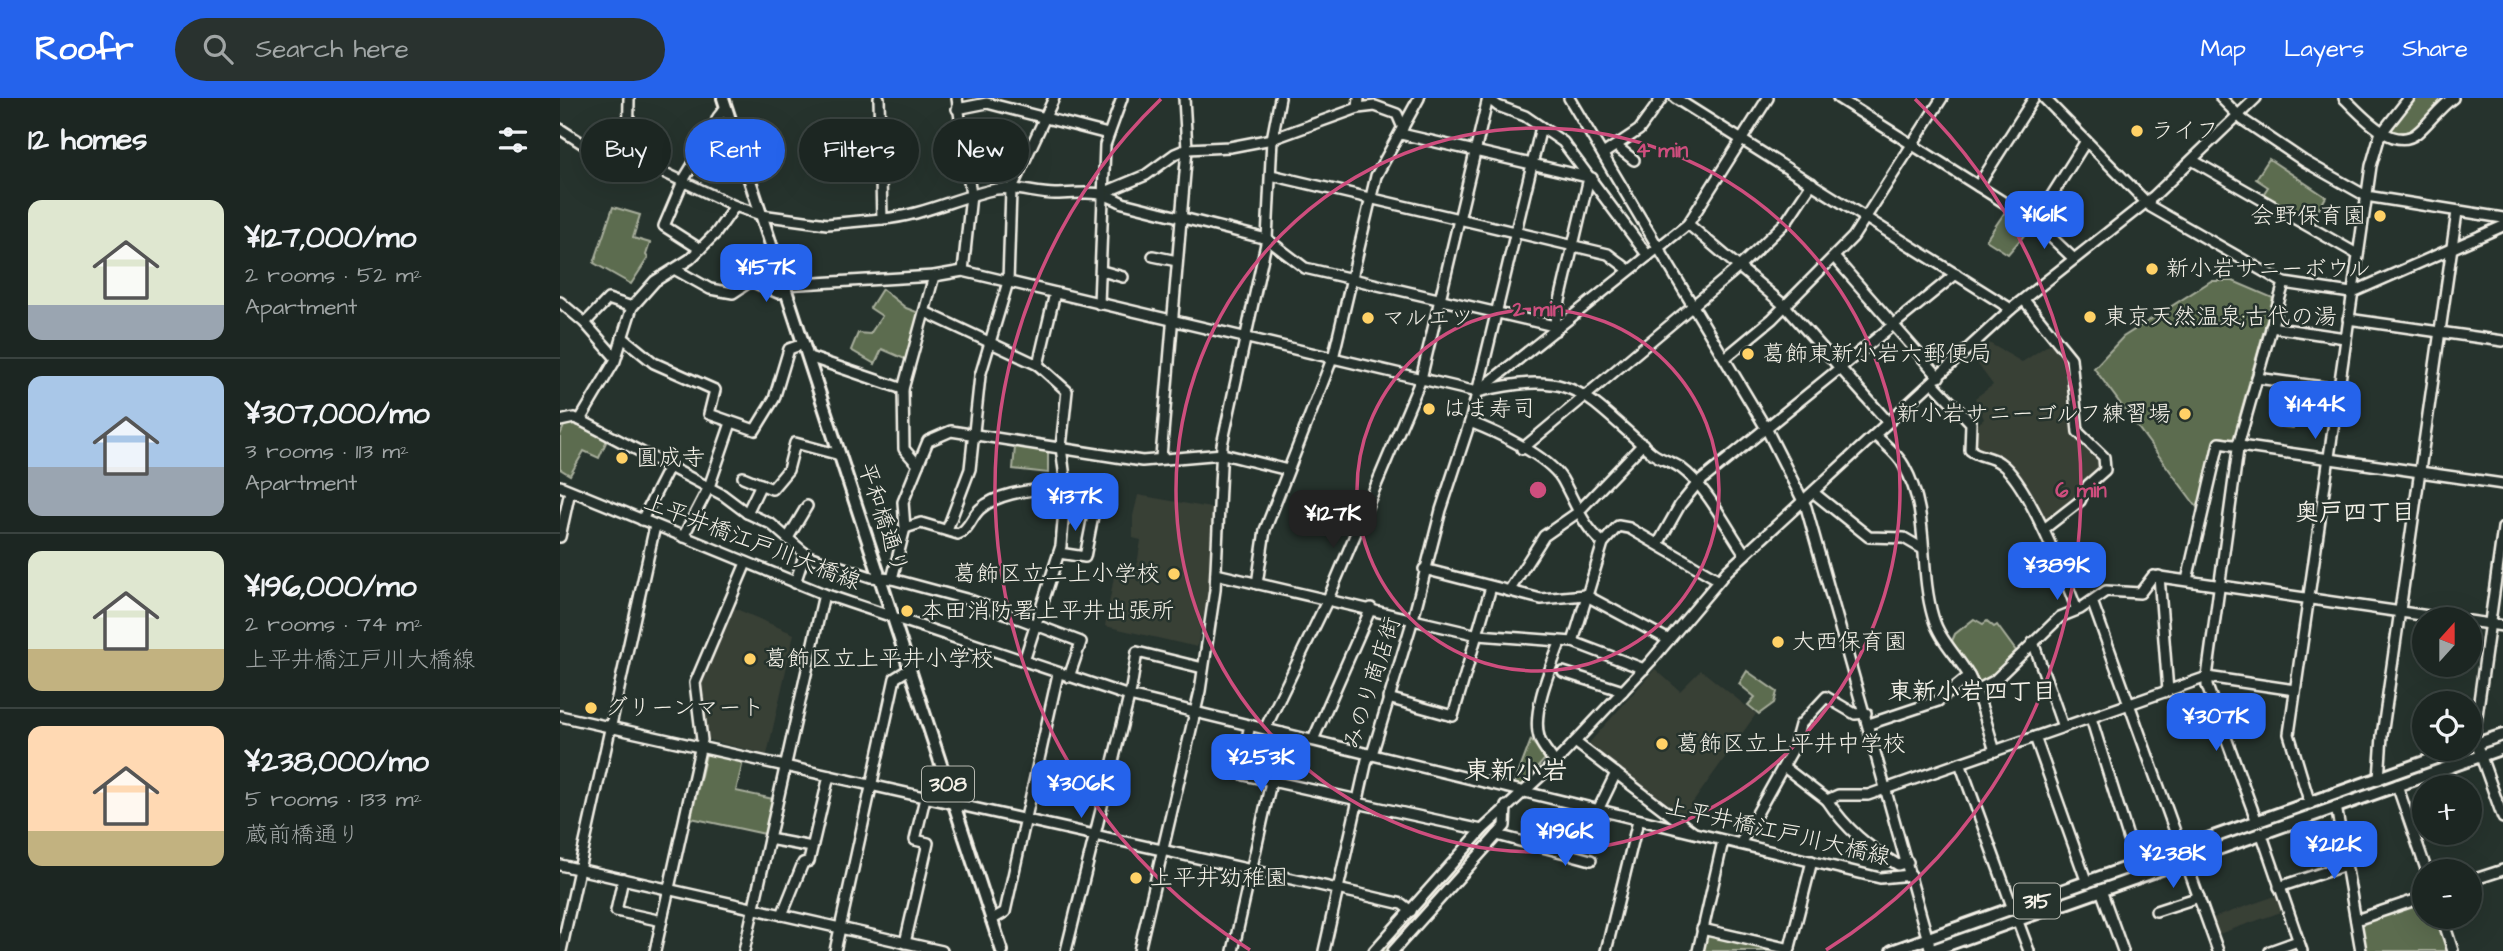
<!DOCTYPE html>
<html lang="en">
<head>
<meta charset="utf-8">
<style>
	:root { --surface:#1c2622; --page:#29322f; --text:#f1f3f6; --muted:#a0a5a5; --line:#3a4340; --accent:#2563eb }
	body { margin:0; font-family:"Architects Daughter","Klee One",sans-serif; background:var(--page); color:var(--text); height:100vh; display:flex; flex-direction:column; font-size:26px; white-space:nowrap }
	* { box-sizing:border-box; margin:0 }
	p { font-size:23px; color:var(--muted) }
	.icon { flex:none; width:38px; height:38px; fill:none; stroke:currentColor; stroke-width:2; stroke-linecap:round; stroke-linejoin:round }
	.map { position:relative; flex:1; overflow:hidden }
	.details { display:flex; flex-direction:column; background:var(--surface); width:560px }
	.details>* { flex:none }
	.top-card { position:absolute; left:21px; top:21px; width:665px; height:63px; display:flex; gap:14px }
	.needle { width:46px; rotate:21deg }
	.tools { position:absolute; left:1852px; top:509px; display:grid; gap:14px }
	.tools a { display:grid; place-items:center; width:70px; height:70px; border-radius:50%; background:var(--surface); box-shadow:0 7px 28px #0002,0 0 0 2px var(--line); font-size:35px }
	.price { position:absolute; translate:-50% -60px; padding:0 16px; border-radius:14px; background:var(--accent); color:#fff; font-size:23px; line-height:46px; filter:drop-shadow(0 2px 4px #0008) }
	.price::after { content:''; position:absolute; left:50%; top:42px; width:21px; height:16px; margin-left:-10px; background:inherit; clip-path:polygon(0 0,100% 0,50% 100%) }
	.price.selected { background:#222; color:#fff }
	ul { padding:0; list-style:none }
	li { display:flex; align-items:center; gap:21px; height:175px; padding:0 28px }
	li+li { border-top:2px solid var(--line) }
	li span { display:grid; place-items:center; flex:none; width:196px; height:140px; border-radius:14px; color:#555 }
	li>.icon { margin-inline-start:auto }
	span .icon { width:84px; height:84px; fill:#fffc; stroke-width:1 }
	li b { font-size:30px }
	h2 { display:flex; justify-content:space-between; align-items:center; height:84px; padding:0 28px; font-size:30px }
	.tag { padding:0 24px; border-radius:32px; background:var(--surface); box-shadow:0 7px 28px #0002,0 0 0 2px var(--line); font-size:24px; line-height:63px }
	.tag.selected { background:var(--accent); color:#fff }
	header { display:flex; align-items:center; gap:42px; box-sizing:border-box; height:98px; padding:0 35px; background:var(--accent); color:#fff }
	header strong { font-size:33px }
	nav { display:flex; gap:38px; margin-inline-start:auto; font-size:24px }
	.search { width:490px; height:63px; background:var(--page); display:flex; align-items:center; gap:18px; box-sizing:border-box; padding:0 24px; border-radius:38px; color:var(--muted); font-size:26px }
	main { display:flex; flex:1; min-height:0 }
	.map>svg:first-child { display:block }
</style>
</head>
<body>
<header>
<strong>Roofr</strong>
<div class="search"><svg class="icon" aria-label="search" viewBox="0 0 24 24"><circle cx="10" cy="10" r="6"/><path d="M15 15l6 6"/></svg>Search here</div>
<nav><a>Map</a><a>Layers</a><a>Share</a></nav>
</header>
<main>
<section class="details">
<h2>12 homes<svg class="icon" aria-label="filters" viewBox="0 0 24 24"><path d="M4 7h16M4 17h16"/><circle cx="9" cy="7" r="2"/><circle cx="15" cy="17" r="2"/></svg></h2>
<ul>
<li><span style="background:linear-gradient(#dfe7d0 75%,#9aa5b1 0)"><svg class="icon" aria-label="home" viewBox="0 0 24 24"><path d="M3 11l9-7 9 7M6 9v11h12V9"/></svg></span><div><b>¥127,000/mo</b><p>2 rooms · 52 m²</p><p>Apartment</p></div></li>
<li><span style="background:linear-gradient(#a9c7e8 65%,#9aa5b1 0)"><svg class="icon" aria-label="home" viewBox="0 0 24 24"><path d="M3 11l9-7 9 7M6 9v11h12V9"/></svg></span><div><b>¥307,000/mo</b><p>3 rooms · 113 m²</p><p>Apartment</p></div></li>
<li><span style="background:linear-gradient(#dfe7d0 70%,#c2b280 0)"><svg class="icon" aria-label="home" viewBox="0 0 24 24"><path d="M3 11l9-7 9 7M6 9v11h12V9"/></svg></span><div><b>¥196,000/mo</b><p>2 rooms · 74 m²</p><p>上平井橋江戸川大橋線</p></div></li>
<li><span style="background:linear-gradient(#ffd9b3 75%,#c2b280 0)"><svg class="icon" aria-label="home" viewBox="0 0 24 24"><path d="M3 11l9-7 9 7M6 9v11h12V9"/></svg></span><div><b>¥238,000/mo</b><p>5 rooms · 133 m²</p><p>蔵前橋通り</p></div></li>
</ul>
</section>
<div class="map">
<svg width="1943" height="853" viewBox="0 0 1943 853">
	<rect width="100%" height="100%" fill="#26332d"/>
	<filter id="ink" filterUnits="userSpaceOnUse"><feTurbulence type="fractalNoise" baseFrequency=".0143" numOctaves="2"/><feDisplacementMap in="SourceGraphic" scale="14" xChannelSelector="R" yChannelSelector="G"/><feConvolveMatrix kernelMatrix="1 2 1 2 8 2 1 2 1" color-interpolation-filters="sRGB"/></filter>
	<g filter="url(#ink)">
		<g fill="#383f36">
			<polygon points="1494,243 1508,260 1516,334 1541,359 1542,371 1518,399 1486,426 1483,425 1460,381 1414,350 1416,328 1424,321 1415,300 1433,287 1414,261 1429,245 1462,264"/>
			<polygon points="578,397 656,411 651,482 637,549 545,528 555,473 575,479 581,442 573,440 573,418"/>
			<polygon points="174,510 234,536 207,657 149,642 140,586"/>
			<polygon points="1095,571 1120,593 1141,572 1196,616 1124,717 1029,649 1030,644"/>
			<polygon points="1718,797 1724,813 1656,837 1650,821"/>
		</g>
		<g fill="#5c6c4f" stroke="#a8ae9c" stroke-width="2">
			<path d="M 1855,0 L 1887,0 C 1871,16 1857,39 1832,34 L 1830,29 Z"/>
			<polygon points="1709,61 1766,99 1750,126 1702,98 1708,89 1696,81"/>
			<polygon points="53,109 80,117 73,140 90,145 86,157 88,160 71,186 34,165"/>
			<polygon points="1447,111 1473,127 1448,156 1426,142"/>
			<polygon points="1651,183 1673,183 1713,200 1673,342 1662,339 1654,344 1639,412 1534,270 1563,239"/>
			<polygon points="322,191 346,210 362,216 347,262 322,251 315,266 291,252 298,235 310,236 322,218 310,210"/>
			<polygon points="1721,285 1739,287 1733,330 1714,328"/>
			<polygon points="13,325 47,342 39,360 24,353 10,377 0,371 0,337 4,328"/>
			<polygon points="455,349 488,353 488,375 453,371"/>
			<polygon points="1414,521 1423,526 1427,523 1434,529 1437,527 1456,553 1434,576 1420,584 1392,543 1395,536"/>
			<polygon points="1187,573 1217,594 1214,605 1199,616 1188,607 1195,599 1179,586"/>
			<polygon points="971,642 986,660 960,689 954,687"/>
			<polygon points="147,652 184,659 176,693 213,701 205,736 131,720"/>
			<polygon points="943,718 942,728 830,853 819,853"/>
			<polygon points="1864,800 1864,819 1880,819 1892,853 1803,853 1798,823"/>
			<polygon points="1143,832 1224,853 1139,853"/>
		</g>
		<g fill="none" stroke-linecap="round" stroke-linejoin="round">
			<defs>
				<g id="minor">
					<polyline points="397,0 411,97 403,173"/>
					<polyline points="799,0 798,10 815,8 837,16 843,30"/>
					<polyline points="928,0 938,8 965,18 1003,44 1088,158"/>
					<polyline points="1009,0 1207,332 1246,409 1371,853"/>
					<polyline points="1115,0 1451,211"/>
					<polyline points="1278,0 1418,88"/>
					<polyline points="1474,0 1418,88 1475,124 1526,43"/>
					<polyline points="1484,0 1591,109 1724,185 1791,195 1943,128"/>
					<polyline points="1661,0 1683,22 1744,63 1806,98 1943,120"/>
					<path d="M 1784,0 C 1800,15 1833,55 1857,35 C 1870,24 1879,10 1893,0"/>
					<polyline points="397,11 427,5 548,36"/>
					<polyline points="0,31 31,51 86,66 175,108 201,117 267,126 322,121 319,0"/>
					<polyline points="841,36 1032,80 1028,84 994,228 996,232"/>
					<polyline points="1056,48 1074,62"/>
					<polyline points="1043,56 1079,32 1102,0"/>
					<polyline points="68,61 69,0"/>
					<polyline points="1632,62 1797,156"/>
					<polyline points="711,77 1048,156 1069,172"/>
					<polyline points="543,95 586,77 615,56 627,51 670,49 712,41 798,10"/>
					<path d="M 322,121 C 362,118 397,99 436,91 C 455,88 476,96 495,96 C 525,96 535,90 563,105 L 707,141 L 745,170 L 994,228"/>
					<polyline points="1475,124 1514,161"/>
					<polyline points="1128,126 1225,208 1328,324"/>
					<polyline points="140,151 104,128 124,81 151,37 158,19 166,9"/>
					<polyline points="593,158 617,163"/>
					<polyline points="1274,159 1379,279"/>
					<polyline points="116,172 150,191 173,195 191,183 218,195 226,194"/>
					<polyline points="542,173 563,179"/>
					<path d="M 223,187 L 374,178 L 403,173 L 917,294 C 1017,270 1022,296 1092,355 C 1100,362 1112,363 1121,370 C 1148,390 1166,429 1185,456"/>
					<polyline points="1464,202 1511,260 1518,334 1544,359 1545,372 1528,387 1520,403 1484,431"/>
					<polyline points="0,204 25,225 48,201 72,209"/>
					<polyline points="539,206 545,47 562,0"/>
					<polyline points="365,214 478,267 507,293 501,349 506,388 501,448 464,563"/>
					<polyline points="1788,221 1943,243"/>
					<polyline points="25,225 55,259"/>
					<polyline points="1711,229 1785,240"/>
					<polyline points="62,239 94,265 155,292 149,316 195,332 214,301 229,251 243,246"/>
					<polyline points="249,259 343,291"/>
					<polyline points="1165,260 1212,221 1293,139 1382,0"/>
					<polyline points="478,267 495,195"/>
					<polyline points="1697,280 1778,291"/>
					<path d="M 1373,285 L 1411,325 L 1410,352 C 1419,359 1431,358 1440,365 C 1468,384 1504,478 1517,512"/>
					<polyline points="921,291 1128,126 1208,0"/>
					<polyline points="20,322 55,263 72,209 95,183 130,161 156,135 175,108"/>
					<polyline points="0,323 14,320 20,322 163,397 187,415 211,426 248,458 311,479 332,481 410,502 521,544 509,579"/>
					<path d="M 910,324 C 936,334 987,357 1002,381 C 1015,404 1022,427 1043,445"/>
					<path d="M 1315,337 C 1325,347 1338,356 1344,368 C 1371,416 1358,468 1373,519 C 1379,541 1397,557 1409,578 C 1421,600 1427,629 1435,653"/>
					<polyline points="962,351 1179,169 1226,124 1252,85"/>
					<polyline points="601,359 627,51 624,0"/>
					<polyline points="358,367 368,343 391,333 582,363 663,356 728,372"/>
					<polyline points="183,379 212,391 228,372 235,345 280,357"/>
					<polyline points="0,388 264,496 569,598 1320,780 1351,777"/>
					<polyline points="1254,395 1309,439 1344,440 1363,451"/>
					<polyline points="187,415 201,386"/>
					<polyline points="82,422 109,369"/>
					<path d="M 345,430 L 361,425 L 398,436 C 409,432 411,419 420,411 C 441,392 480,392 506,388"/>
					<polyline points="1943,430 1914,639 1943,720"/>
					<polyline points="387,432 410,371 420,278 448,184 451,92 494,0"/>
					<polyline points="0,439 10,393"/>
					<polyline points="123,439 149,389 171,325"/>
					<polyline points="228,440 247,408"/>
					<polyline points="1098,446 1120,407 1137,386 1396,176"/>
					<polyline points="499,455 525,459 533,418"/>
					<polyline points="864,471 981,501 1025,497 1109,542"/>
					<polyline points="656,476 918,537 1013,544 1084,571"/>
					<polyline points="1599,478 1608,593"/>
					<polyline points="332,481 345,430 343,404 358,367 344,351 343,291 374,178"/>
					<polyline points="1627,482 1659,345 1943,386"/>
					<polyline points="235,485 245,455"/>
					<polyline points="697,486 705,432 774,256 816,78 859,0"/>
					<polyline points="949,493 984,438 1017,415 1083,346"/>
					<polyline points="1532,503 1658,853"/>
					<polyline points="1909,523 1943,528"/>
					<polyline points="1013,544 1043,445 1058,428 1069,430 1159,482"/>
					<polyline points="1473,544 1503,629"/>
					<polyline points="1003,574 1063,593"/>
					<polyline points="1415,593 1434,583 1500,519 1520,511 1546,493 1580,495 1593,478 1896,522"/>
					<polyline points="828,600 893,618 931,489"/>
					<polyline points="0,618 804,797 842,806 851,813"/>
					<polyline points="1531,620 1577,768"/>
					<polyline points="1309,626 1378,603 1409,578"/>
					<polyline points="690,627 680,672 684,677 798,702"/>
					<polyline points="705,631 768,501 861,281 928,0"/>
					<polyline points="1475,639 1527,785"/>
					<polyline points="753,642 811,510"/>
					<polyline points="1015,644 1133,734"/>
					<path d="M 995,665 C 990,657 983,650 980,642 C 970,616 991,569 1000,545"/>
					<polyline points="1400,665 1453,811"/>
					<polyline points="1224,669 1267,702"/>
					<polyline points="1819,681 1822,638 1897,114"/>
					<polyline points="1837,687 1867,774"/>
					<polyline points="797,705 922,732"/>
					<polyline points="1750,706 1729,636 1811,68 1820,37 1849,0"/>
					<polyline points="1776,708 1801,853"/>
					<polyline points="1038,712 1056,675"/>
					<polyline points="1697,724 1647,588 1647,579 1679,344 1724,185"/>
					<polyline points="1701,734 1742,853"/>
					<polyline points="937,737 1009,756 1022,708"/>
					<polyline points="209,741 252,749"/>
					<polyline points="1180,746 1234,649 1240,627 1266,599 1295,616 1306,615"/>
					<polyline points="1009,756 1031,762"/>
					<path d="M 1348,764 L 1338,767 C 1308,749 1286,731 1267,702 L 1278,697 L 1308,697 L 1647,579 L 1735,592"/>
					<polyline points="0,767 382,853"/>
					<polyline points="63,781 56,813 102,823"/>
					<polyline points="1909,783 1943,772"/>
					<polyline points="1719,789 1786,767"/>
					<polyline points="1541,792 1563,853"/>
					<polyline points="1596,813 1639,799"/>
					<polyline points="222,817 243,765 249,763 269,678"/>
					<polyline points="1882,819 1893,853"/>
					<polyline points="1457,821 1469,853"/>
					<polyline points="431,822 445,814 498,576"/>
					<polyline points="1796,822 1864,799"/>
					<polyline points="1142,831 1230,851"/>
					<polyline points="345,845 368,745 355,742 365,700"/>
					<polyline points="1,853 95,428"/>
					<polyline points="95,853 142,642 135,585 186,465"/>
					<polyline points="184,853 264,496"/>
					<polyline points="275,853 335,580 351,570"/>
					<polyline points="506,853 571,591 577,554 643,570"/>
					<polyline points="579,853 640,593 655,492 662,347 707,141 712,41 720,0"/>
					<polyline points="673,853 722,635"/>
					<polyline points="764,853 807,662 813,653 853,521 881,412 910,324 981,29"/>
					<polyline points="814,853 922,732 995,665 1091,563 1167,473 1451,211 1594,98 1696,0"/>
					<polyline points="833,853 945,728 946,708"/>
					<polyline points="1046,853 1078,723"/>
					<polyline points="1138,853 1163,743"/>
					<polyline points="1229,853 1252,763"/>
					<polyline points="1710,853 1738,843"/>
				</g>
				<g id="major">
					<polyline points="163,0 442,853"/>
					<polyline points="1909,648 1943,637"/>
					<polyline points="1332,853 1901,651"/>
					<polyline points="1370,853 1943,650"/>
				</g>
			</defs>
			<use href="#minor" stroke="#f4f1e8" stroke-width="14"/>
			<use href="#major" stroke="#f4f1e8" stroke-width="16"/>
			<use href="#minor" stroke="#26332d" stroke-width="9"/>
			<use href="#major" stroke="#26332d" stroke-width="10"/>
		</g>
	</g>
	<g fill="none" stroke="#ce4e7e" stroke-width="3.5">
		<circle cx="978" cy="392" r="181"/>
		<circle cx="978" cy="392" r="362"/>
		<path d="M690 852A543 543 0 0 1 601 1M1355 1A543 543 0 0 1 1266 852"/>
	</g>
	<g fill="#ffd166" stroke="#26332d" stroke-width="2.5">
		<circle cx="1577" cy="33" r="7"/>
		<circle cx="1820" cy="118" r="7"/>
		<circle cx="1592" cy="171" r="7"/>
		<circle cx="1530" cy="219" r="7"/>
		<circle cx="808" cy="220" r="7"/>
		<circle cx="1188" cy="256" r="7"/>
		<circle cx="869" cy="311" r="7"/>
		<circle cx="1625" cy="316" r="7"/>
		<circle cx="62" cy="360" r="7"/>
		<circle cx="614" cy="476" r="7"/>
		<circle cx="347" cy="513" r="7"/>
		<circle cx="1218" cy="544" r="7"/>
		<circle cx="190" cy="561" r="7"/>
		<circle cx="31" cy="610" r="7"/>
		<circle cx="1102" cy="646" r="7"/>
		<circle cx="576" cy="780" r="7"/>
	</g>
	<g text-anchor="middle" dominant-baseline="central" stroke-width="5" stroke-linejoin="round" paint-order="stroke">
		<g fill="#26332d" stroke="#b6b8b0" stroke-width="2">
			<rect x="362" y="668.5" width="52" height="35" rx="5"/>
			<rect x="1454" y="785.5" width="46" height="35" rx="5"/>
		</g>
		<g font-size="21" font-weight="bold" fill="#f4f1e8">
			<text x="388" y="686">308</text>
			<text x="1477" y="803">315</text>
		</g>
		<g font-size="23" fill="#f4f1e8" stroke="#26332d" text-anchor="start">
			<text x="1591" y="33">ライフ</text>
			<text x="1806" y="118" text-anchor="end">会野保育園</text>
			<text x="1606" y="171">新小岩サニーボウル</text>
			<text x="1544" y="219">東京天然温泉;古代の湯</text>
			<text x="822" y="220">マルエツ</text>
			<text x="1202" y="256">葛飾東新小岩六郵便局</text>
			<text x="883" y="311">はま寿司</text>
			<text x="1611" y="316" text-anchor="end">新小岩サニーゴルフ練習場</text>
			<text x="76" y="360">圓成寺</text>
			<text x="600" y="476" text-anchor="end">葛飾区立二上小学校</text>
			<text x="361" y="513">本田消防署上平井出張所</text>
			<text x="1232" y="544">大西保育園</text>
			<text x="204" y="561">葛飾区立上平井小学校</text>
			<text x="45" y="610">グリーンマート</text>
			<text x="1116" y="646">葛飾区立上平井中学校</text>
			<text x="590" y="780">上平井幼稚園</text>
		</g>
		<g font-size="23" fill="#f4f1e8" stroke="#26332d">
			<text transform="translate(323 420) rotate(72)">平和橋通り</text>
			<text transform="translate(192 444) rotate(21)">上平井橋江戸川大橋線</text>
			<text transform="translate(812 585) rotate(-72)">みのり商店街</text>
			<text transform="translate(1218 734) rotate(13)">上平井橋江戸川大橋線</text>
		</g>
		<g font-size="24" font-weight="bold" fill="#f4f1e8" stroke="#26332d">
			<text x="1795" y="415">奥戸四丁目</text>
			<text x="1412" y="594">東新小岩四丁目</text>
		</g>
		<g font-size="26" font-weight="bold" fill="#f4f1e8" stroke="#26332d">
			<text x="956" y="673">東新小岩</text>
		</g>
	</g>
	<circle cx="978" cy="392" r="10" fill="#ce4e7e" stroke="#26332d" stroke-width="3.5"/>
	<g font-size="21" text-anchor="middle" font-weight="bold" fill="#ce4e7e" stroke="#26332d" stroke-width="5" stroke-linejoin="round" paint-order="stroke">
		<text x="1102" y="59">4 min</text>
		<text x="978" y="218">2 min</text>
		<text x="1521" y="399">6 min</text>
	</g>
</svg>
<div class="tools">
<a><svg class="needle" viewBox="-14 -14 28 28"><path d="M0-13l5 13h-10z" fill="#e53935"/><path d="M0 13l5-13h-10z" fill="#a0a5a5"/></svg></a>
<a><svg class="icon" aria-label="locate" viewBox="0 0 24 24"><circle cx="12" cy="12" r="6"/><path d="M12 2v4M12 18v4M2 12h4M18 12h4"/></svg></a>
<a>+</a>
<a>−</a>
</div>
<b class="price" style="left:1484px;top:153px">¥161K</b>
<b class="price" style="left:206px;top:206px">¥157K</b>
<b class="price" style="left:1755px;top:343px">¥144K</b>
<b class="price" style="left:515px;top:435px">¥137K</b>
<b class="price selected" style="left:773px;top:452px">¥127K</b>
<b class="price" style="left:1497px;top:504px">¥389K</b>
<b class="price" style="left:1656px;top:655px">¥307K</b>
<b class="price" style="left:701px;top:696px">¥253K</b>
<b class="price" style="left:521px;top:722px">¥306K</b>
<b class="price" style="left:1005px;top:770px">¥196K</b>
<b class="price" style="left:1774px;top:783px">¥212K</b>
<b class="price" style="left:1613px;top:792px">¥238K</b>
<div class="top-card">
<a class="tag">Buy</a>
<a class="tag selected">Rent</a>
<a class="tag">Filters</a>
<a class="tag">New</a>
</div>
</div>
</main>
</body>
</html>
